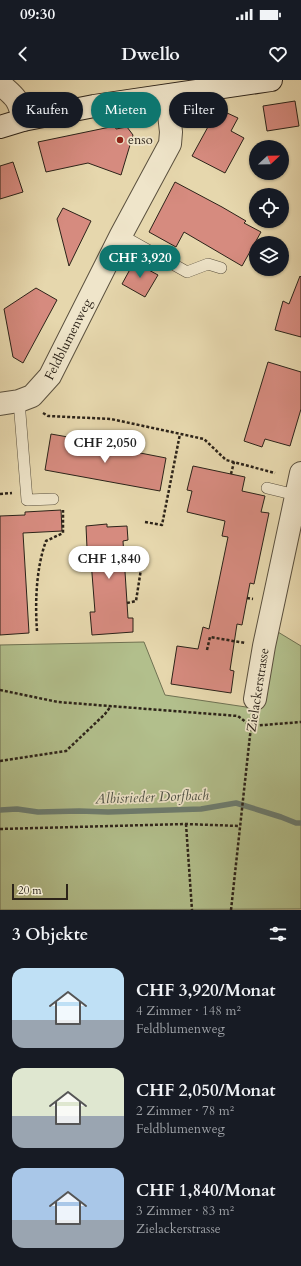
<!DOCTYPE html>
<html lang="de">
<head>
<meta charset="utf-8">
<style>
	:root { --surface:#171b24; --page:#20242c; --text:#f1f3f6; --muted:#9ea1a6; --accent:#0f766e }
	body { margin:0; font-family:Cardo,serif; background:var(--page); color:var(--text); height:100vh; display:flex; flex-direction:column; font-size:15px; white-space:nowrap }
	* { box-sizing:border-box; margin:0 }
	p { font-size:13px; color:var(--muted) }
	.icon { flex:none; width:22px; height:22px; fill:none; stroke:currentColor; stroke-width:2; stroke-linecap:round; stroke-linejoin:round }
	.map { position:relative; height:830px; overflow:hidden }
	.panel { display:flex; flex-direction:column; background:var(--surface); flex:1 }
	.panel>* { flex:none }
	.hud { position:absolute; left:12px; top:12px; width:277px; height:36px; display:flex; gap:8px }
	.needle { width:26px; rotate:68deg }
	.fabs { position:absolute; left:249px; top:60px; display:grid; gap:8px }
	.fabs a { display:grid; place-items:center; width:40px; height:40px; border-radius:50%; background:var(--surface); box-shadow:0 1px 3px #0004; font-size:20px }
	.scale { position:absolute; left:12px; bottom:10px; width:56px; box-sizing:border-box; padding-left:4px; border:2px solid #2c2319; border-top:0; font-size:11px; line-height:14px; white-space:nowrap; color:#2c2319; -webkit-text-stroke:3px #efe5ca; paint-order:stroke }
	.price { position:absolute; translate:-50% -34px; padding:0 9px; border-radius:14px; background:#fff; color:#222; font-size:13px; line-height:26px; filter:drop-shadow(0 1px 2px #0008) }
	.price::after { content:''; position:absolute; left:50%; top:24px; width:12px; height:9px; margin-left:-6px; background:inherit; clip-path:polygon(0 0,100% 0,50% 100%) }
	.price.on { background:var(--accent); color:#fff }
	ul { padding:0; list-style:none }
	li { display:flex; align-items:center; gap:12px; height:100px; padding:0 12px }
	li span { display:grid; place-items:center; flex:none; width:112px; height:80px; border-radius:12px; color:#555 }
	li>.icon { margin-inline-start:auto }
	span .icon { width:48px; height:48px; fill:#fffc; stroke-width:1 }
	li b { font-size:17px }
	h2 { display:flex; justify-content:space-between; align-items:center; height:48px; padding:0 12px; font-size:17px }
	.pill { padding:0 14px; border-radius:18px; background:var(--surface); box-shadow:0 1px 3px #0004; font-size:14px; line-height:36px }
	.pill.on { background:var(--accent); color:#fff }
	.status { display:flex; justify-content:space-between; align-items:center; height:28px; padding:0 20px; background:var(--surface); direction:ltr }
	.status svg { height:11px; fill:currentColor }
	header { display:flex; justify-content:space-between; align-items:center; height:52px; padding:0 12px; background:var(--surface); font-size:18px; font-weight:700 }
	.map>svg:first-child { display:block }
</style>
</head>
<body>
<div class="status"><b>09:30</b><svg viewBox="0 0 49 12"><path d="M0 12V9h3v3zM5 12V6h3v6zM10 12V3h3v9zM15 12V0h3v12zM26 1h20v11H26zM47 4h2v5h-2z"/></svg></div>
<header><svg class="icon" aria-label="back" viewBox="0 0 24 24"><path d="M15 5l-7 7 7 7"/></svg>Dwello<svg class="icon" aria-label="heart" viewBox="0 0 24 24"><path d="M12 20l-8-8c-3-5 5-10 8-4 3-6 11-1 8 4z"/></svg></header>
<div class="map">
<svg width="301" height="830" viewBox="0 0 301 830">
	<rect width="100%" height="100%" fill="#e6d7ad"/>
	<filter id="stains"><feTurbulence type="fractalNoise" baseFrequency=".005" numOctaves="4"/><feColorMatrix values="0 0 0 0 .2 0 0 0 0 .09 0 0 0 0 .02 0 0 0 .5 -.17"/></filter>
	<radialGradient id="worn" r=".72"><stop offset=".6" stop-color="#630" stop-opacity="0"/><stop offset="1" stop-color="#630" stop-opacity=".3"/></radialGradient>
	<polygon fill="#b2bf8c" stroke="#6f7152" points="273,549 301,566 301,829 0,830 0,565 144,562 165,615 246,627 260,630"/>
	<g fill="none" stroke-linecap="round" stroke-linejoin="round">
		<polyline stroke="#6c7d71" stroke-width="5.5" points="0,730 17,729 38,732 79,731 108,732 201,729 236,723 281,737 296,743 301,743"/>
	</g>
	<g fill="#d68b7f" stroke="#2c2319">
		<polygon points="295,21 299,46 267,51 263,26"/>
		<polygon points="225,32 238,38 231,51 244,58 225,93 192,76 215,34 222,38"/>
		<polygon points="115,46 116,49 127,47 133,55 121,95 88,83 46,92 38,62"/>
		<polygon points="13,82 23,112 0,119 0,86"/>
		<polygon points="175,102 222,127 246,141 244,143 261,152 242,186 184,152 176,167 149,152"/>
		<polygon points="63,128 91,141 69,186 57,139"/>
		<polygon points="134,182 158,195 145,217 122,204"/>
		<polygon points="300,196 301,197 301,257 275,250 283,221 289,224"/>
		<polygon points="36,208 57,220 23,283 13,277 4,229"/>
		<polygon points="268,282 301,292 301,329 290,366 265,359 262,367 244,361"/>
		<polygon points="51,354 68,357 67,363 98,368 99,365 166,378 160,411 45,390"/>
		<polygon points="193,386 245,397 242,411 265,416 261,432 269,433 254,504 250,503 242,545 237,544 230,590 234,591 231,613 171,604 177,566 198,569 203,547 209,549 228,457 222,456 225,441 187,432 192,411 187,410"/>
		<polygon points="61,430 62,451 23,453 29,553 0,555 0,436 25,435 25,432"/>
		<polygon points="107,444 107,447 127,446 128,460 123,461 128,538 133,538 133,552 92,555 90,532 95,532 90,468 87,468 86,446"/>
	</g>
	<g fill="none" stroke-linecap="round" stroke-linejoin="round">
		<defs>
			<g id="lane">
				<polyline points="121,155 187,192 208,184 221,188"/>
				<polyline points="19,321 27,420 53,419"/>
				<polyline points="267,408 296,415"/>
			</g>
			<g id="street">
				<path d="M 0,4 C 16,17 19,20 23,40"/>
				<path id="s1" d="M 0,324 L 19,321 L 32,316 L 50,296 L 121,155 L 170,64 L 171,52 L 167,16"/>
				<polyline points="255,619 264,566 301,393"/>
			</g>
			<polyline id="secondary" points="0,47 23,40 94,26 271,0"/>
		</defs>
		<use href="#lane" stroke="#5a503e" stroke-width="12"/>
		<use href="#street" stroke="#5a503e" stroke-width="24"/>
		<use href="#secondary" stroke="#2c2319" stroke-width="24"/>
		<g stroke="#2c2319" stroke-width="2.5" stroke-dasharray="3 2" stroke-linecap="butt">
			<polyline points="43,333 48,336 111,339 204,359 226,380 275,393"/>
			<polyline points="231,394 234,382"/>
			<polyline points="0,414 12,413"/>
			<polyline points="145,442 162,445 180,354"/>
			<polyline points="124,476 142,474"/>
			<polyline points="247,518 253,519"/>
			<polyline points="127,523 136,521 141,489"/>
			<path d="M 37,551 C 35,523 36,488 46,461 L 63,453 L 63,430"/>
			<polyline points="207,570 210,557 245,563"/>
			<polyline points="0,610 58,622 238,636 251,646 301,642"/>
			<polyline points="0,681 66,671 105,634 111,626"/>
			<polyline points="186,744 192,830"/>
			<polyline points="0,749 186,744 240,746"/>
			<polyline points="231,830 252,637"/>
		</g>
		<use href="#lane" stroke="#efe5ca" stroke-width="11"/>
		<use href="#street" stroke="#efe5ca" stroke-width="22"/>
		<use href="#secondary" stroke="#efe5ca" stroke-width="22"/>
	</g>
	<circle fill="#8f2418" stroke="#efe5ca" stroke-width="1.5" cx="120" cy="60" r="4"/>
	<g text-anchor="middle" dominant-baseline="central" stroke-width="3.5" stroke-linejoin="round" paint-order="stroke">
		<g font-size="13" fill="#2c2319" stroke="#efe5ca" text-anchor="start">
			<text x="128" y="60">enso</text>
		</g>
		<g font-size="13" fill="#2c2319" stroke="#efe5ca">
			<text stroke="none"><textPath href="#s1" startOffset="101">Feldblumenweg</textPath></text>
			<text transform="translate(258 610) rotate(-81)">Zielackerstrasse</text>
		</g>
		<g font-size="14" font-style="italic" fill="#4c5045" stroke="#efe5ca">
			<text transform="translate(152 717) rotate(-2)">Albisrieder Dorfbach</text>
		</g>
	</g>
	<rect width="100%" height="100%" filter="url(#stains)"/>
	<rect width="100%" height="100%" fill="url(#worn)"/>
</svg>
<div class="fabs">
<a><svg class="needle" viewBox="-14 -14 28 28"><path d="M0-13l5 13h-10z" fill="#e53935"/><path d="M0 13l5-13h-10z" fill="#9ea1a6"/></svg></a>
<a><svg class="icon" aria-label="locate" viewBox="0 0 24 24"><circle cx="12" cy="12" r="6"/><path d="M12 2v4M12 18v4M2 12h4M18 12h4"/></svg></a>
<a><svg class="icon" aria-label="layers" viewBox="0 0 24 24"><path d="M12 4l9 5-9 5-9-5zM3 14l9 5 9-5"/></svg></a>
</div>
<div class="scale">20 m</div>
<b class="price on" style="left:140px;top:199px">CHF 3,920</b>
<b class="price" style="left:105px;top:384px">CHF 2,050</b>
<b class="price" style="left:109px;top:500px">CHF 1,840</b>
<div class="hud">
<a class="pill">Kaufen</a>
<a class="pill on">Mieten</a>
<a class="pill">Filter</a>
</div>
</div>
<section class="panel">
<h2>3 Objekte<svg class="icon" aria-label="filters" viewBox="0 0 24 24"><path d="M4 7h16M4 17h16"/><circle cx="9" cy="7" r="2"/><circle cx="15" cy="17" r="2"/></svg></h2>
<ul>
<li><span style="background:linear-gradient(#bfe0f5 65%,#9aa5b1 0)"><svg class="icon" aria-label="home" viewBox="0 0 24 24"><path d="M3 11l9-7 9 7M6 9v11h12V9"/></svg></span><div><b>CHF 3,920/Monat</b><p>4 Zimmer · 148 m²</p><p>Feldblumenweg</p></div></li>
<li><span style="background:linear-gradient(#dfe7d0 60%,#9aa5b1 0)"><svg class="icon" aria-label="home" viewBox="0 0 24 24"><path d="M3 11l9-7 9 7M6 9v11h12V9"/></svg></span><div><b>CHF 2,050/Monat</b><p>2 Zimmer · 78 m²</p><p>Feldblumenweg</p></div></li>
<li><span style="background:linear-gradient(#a9c7e8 65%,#9aa5b1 0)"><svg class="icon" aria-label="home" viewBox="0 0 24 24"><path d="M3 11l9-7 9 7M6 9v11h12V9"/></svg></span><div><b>CHF 1,840/Monat</b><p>3 Zimmer · 83 m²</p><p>Zielackerstrasse</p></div></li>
</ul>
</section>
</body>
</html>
